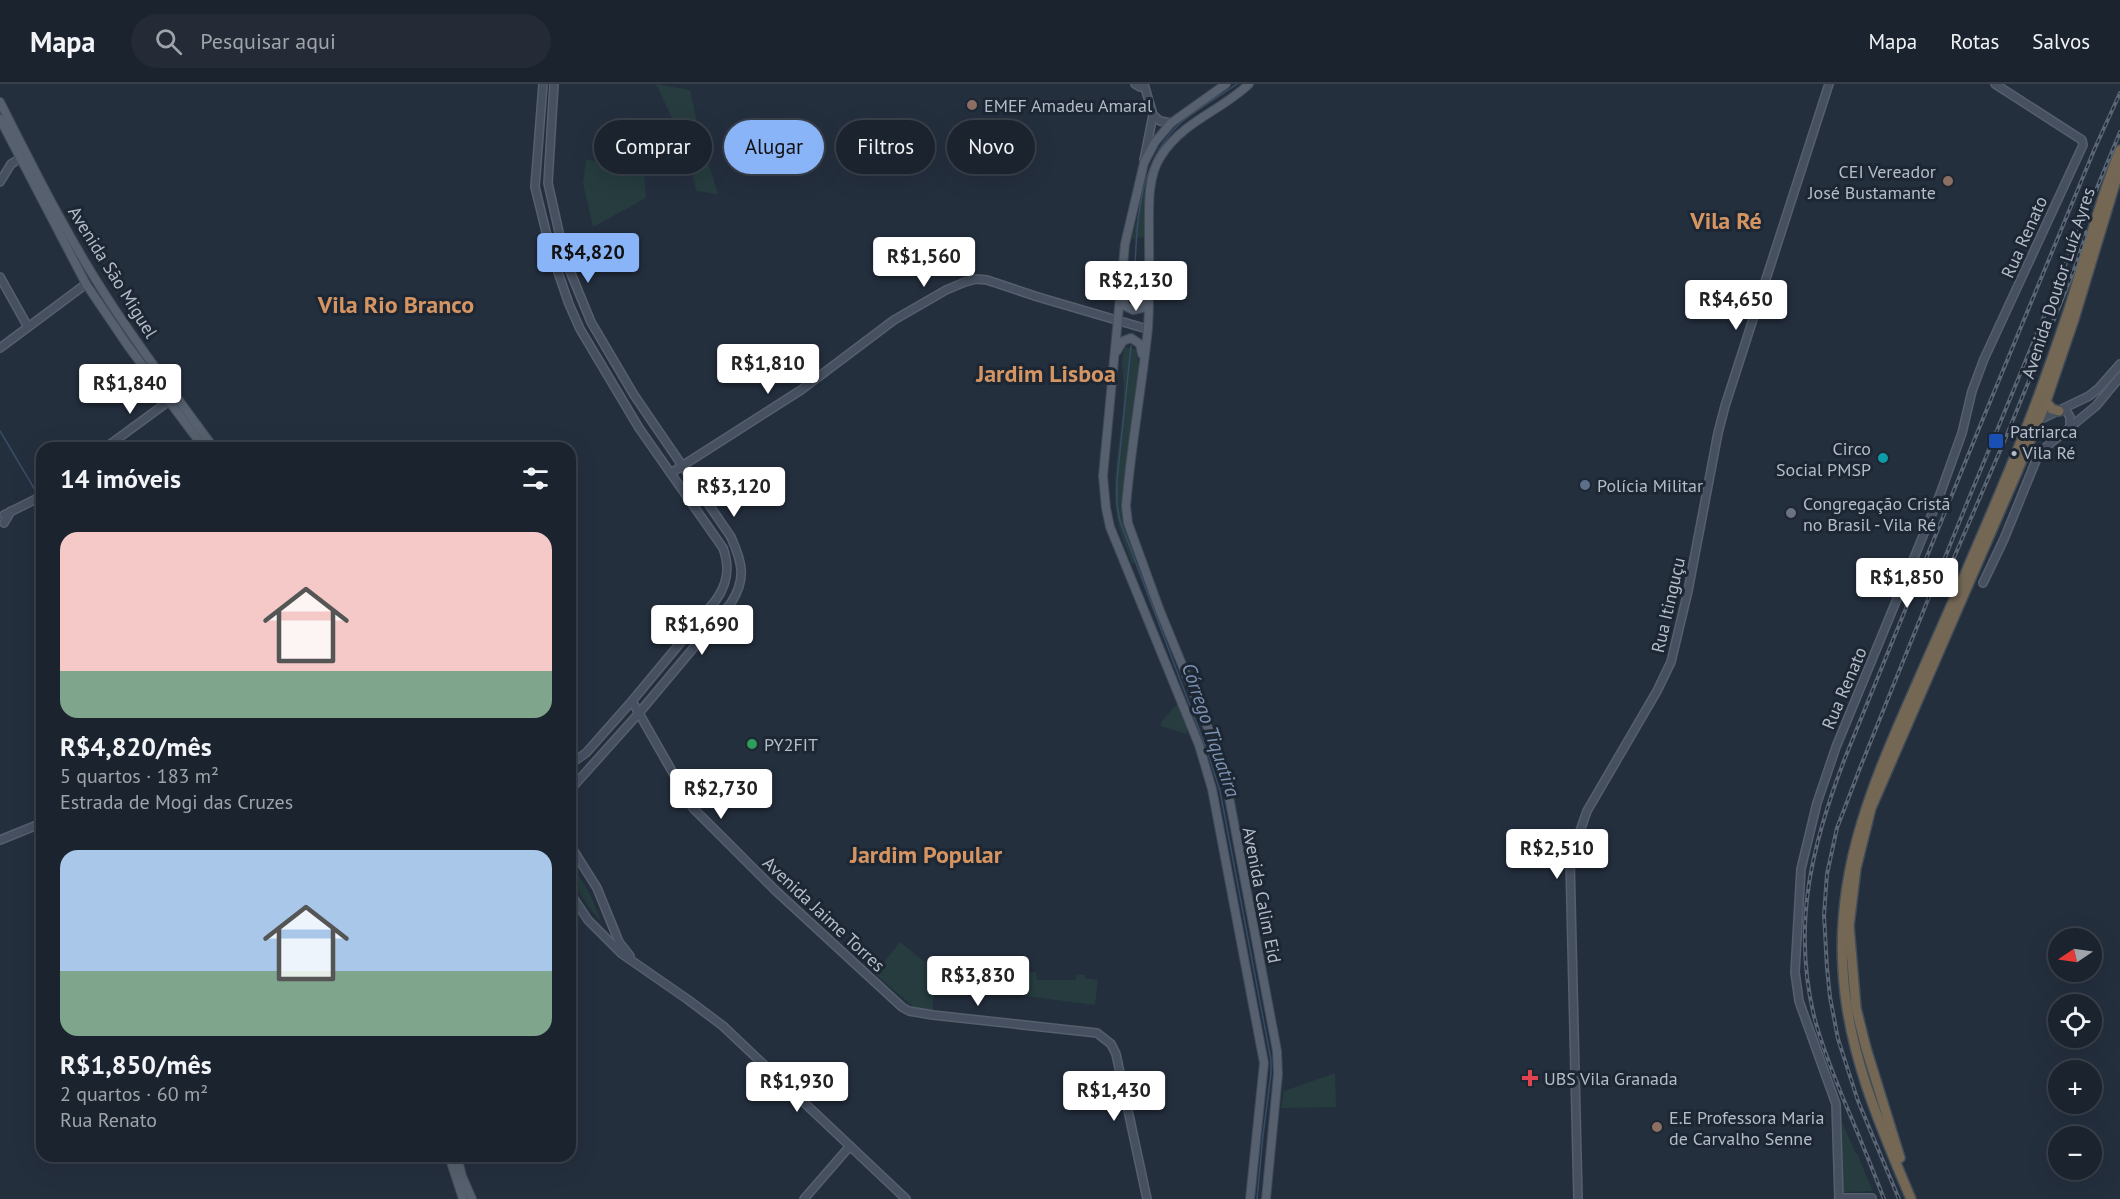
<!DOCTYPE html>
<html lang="pt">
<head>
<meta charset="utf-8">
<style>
	:root { --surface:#1b232e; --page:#242b36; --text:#f1f3f6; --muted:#a0a4aa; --line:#39404a; --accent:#8ab4f8 }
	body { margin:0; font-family:"PT Sans",sans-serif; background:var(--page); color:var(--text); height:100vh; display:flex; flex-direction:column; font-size:22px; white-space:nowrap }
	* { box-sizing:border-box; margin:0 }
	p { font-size:20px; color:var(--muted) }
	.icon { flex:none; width:33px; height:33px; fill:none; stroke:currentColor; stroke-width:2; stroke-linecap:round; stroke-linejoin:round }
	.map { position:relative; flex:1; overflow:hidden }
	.side { position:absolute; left:36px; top:358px; width:540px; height:720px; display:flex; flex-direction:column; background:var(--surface); border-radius:18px; box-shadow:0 6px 24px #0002,0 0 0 2px var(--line) }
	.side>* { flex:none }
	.top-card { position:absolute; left:594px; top:36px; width:570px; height:54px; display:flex; gap:12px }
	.needle { width:39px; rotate:257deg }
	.buttons { position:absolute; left:2048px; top:844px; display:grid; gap:12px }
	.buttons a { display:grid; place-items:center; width:54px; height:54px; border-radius:50%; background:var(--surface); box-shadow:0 6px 24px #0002,0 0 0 2px var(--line); font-size:30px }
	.price { position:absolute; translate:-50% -51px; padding:0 14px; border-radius:6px; background:#fff; color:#222; font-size:20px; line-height:39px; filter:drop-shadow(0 2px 3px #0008) }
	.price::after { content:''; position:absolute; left:50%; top:36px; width:18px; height:14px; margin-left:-9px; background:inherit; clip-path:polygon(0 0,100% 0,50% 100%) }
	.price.selected { background:var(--accent); color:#111 }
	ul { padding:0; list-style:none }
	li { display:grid; align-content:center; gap:12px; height:318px; padding:0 24px }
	li span { display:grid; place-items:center; height:186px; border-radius:18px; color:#555 }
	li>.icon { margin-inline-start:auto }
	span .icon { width:108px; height:108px; fill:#fffc; stroke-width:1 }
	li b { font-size:26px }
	h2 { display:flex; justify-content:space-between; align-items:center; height:72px; padding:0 24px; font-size:26px }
	.chip { padding:0 21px; border-radius:27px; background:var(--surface); box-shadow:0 6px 24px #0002,0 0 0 2px var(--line); font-size:21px; line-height:54px }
	.chip.selected { background:var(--accent); color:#111 }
	header { display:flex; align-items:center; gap:36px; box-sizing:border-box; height:84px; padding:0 30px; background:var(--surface); border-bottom:2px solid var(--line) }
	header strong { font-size:28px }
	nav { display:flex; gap:33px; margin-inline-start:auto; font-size:21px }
	.search { width:420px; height:54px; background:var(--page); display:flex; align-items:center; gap:15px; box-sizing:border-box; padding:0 21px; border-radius:33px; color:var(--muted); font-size:22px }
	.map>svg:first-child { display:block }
</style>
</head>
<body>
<header>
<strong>Mapa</strong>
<div class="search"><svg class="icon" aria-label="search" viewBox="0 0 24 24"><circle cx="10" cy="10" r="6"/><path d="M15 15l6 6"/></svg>Pesquisar aqui</div>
<nav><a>Mapa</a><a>Rotas</a><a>Salvos</a></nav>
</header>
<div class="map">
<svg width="2120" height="1115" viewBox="0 0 2120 1115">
	<rect width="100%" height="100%" fill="#242f3e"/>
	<g fill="#263c3f">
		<polygon points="656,0 690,6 700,52 718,110 696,107 687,66"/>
		<polygon points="1158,70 1145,153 1132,155 1148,89"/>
		<polygon points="586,75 644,87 646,114 593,143 583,99"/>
		<path d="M 1125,263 L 1136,265 L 1139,282 L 1134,349 L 1122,413 L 1123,430 L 1139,476 L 1132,480 C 1126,462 1117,444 1116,426 C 1111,388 1124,343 1124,304 C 1124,290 1119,277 1125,263 Z"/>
		<polygon points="1176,621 1179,621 1189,645 1186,650 1161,642 1161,638"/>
		<path d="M 570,777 L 590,810 L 602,839 C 587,822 570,799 570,777 Z"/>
		<polygon points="900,858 943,893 933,915 933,926 916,925 875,890"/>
		<polygon points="1027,888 1036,888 1037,896 1076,896 1077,890 1085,891 1085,894 1098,896 1095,921 1025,912"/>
		<polygon points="982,889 1006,891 1006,897 1015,898 1014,912 945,901 951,891 976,893"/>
		<polygon points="1335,989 1336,1023 1281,1024 1284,1007"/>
		<polygon points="1841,1036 1856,1070 1858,1070 1859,1075 1873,1107 1843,1108"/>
	</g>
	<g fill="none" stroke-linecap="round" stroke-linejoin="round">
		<g stroke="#394c67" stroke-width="1.5">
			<path d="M 1133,220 C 1138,158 1130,81 1184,36 C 1201,23 1220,12 1237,0"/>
			<polyline points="1131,262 1117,396 1117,421 1120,437 1208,669 1220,707 1271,976 1271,990 1263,1051 1257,1115"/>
			<polyline points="0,347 38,411"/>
		</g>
		<defs>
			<g id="secondary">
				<path d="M 543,0 L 535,103 L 551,168 L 569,220 L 580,245 L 639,344 L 723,464 C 730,483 728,499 716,516 L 632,617 L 586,669 L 570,680"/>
				<path d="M 554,0 L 548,99 L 565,175 L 591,238 L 634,311 L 731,453 C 742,478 747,494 731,519 L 639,629 L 570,706"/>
				<polyline points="1135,0 1140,3 1144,0"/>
				<polyline points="1153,31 1160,37 1171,39"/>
				<polyline points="1144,76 1153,31 1144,0"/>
				<polyline points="0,98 11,80 24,72"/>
				<polyline points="0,193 28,243"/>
				<polyline points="0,264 86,200"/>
				<polyline points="2065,325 2070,333 2070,343"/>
				<polyline points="2037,337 2089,312 2098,305 2120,280"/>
				<polyline points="105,364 169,317"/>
				<polyline points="671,389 801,306 894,236 946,206 965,198 976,195 987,196 1038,213 1147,245"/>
				<polyline points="4,431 42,412"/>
				<polyline points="4,439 11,427"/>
				<polyline points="1983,499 2004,455 2037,374 2046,363 2096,322 2120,293"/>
				<polyline points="632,617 693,724 776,807 902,923 909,927 933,931 1097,949 1111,960 1116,970 1147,1115"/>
				<polyline points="0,756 42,739"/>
				<polyline points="570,761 597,804 619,858 630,872"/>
				<polyline points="570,809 588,836 622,870 687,915 723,942 906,1115"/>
				<polyline points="1872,1114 1839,1114 1836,1020 1799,917 1795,888 1801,785 1817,719 1836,663 1939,413 1962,349 1972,307 1984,275 2083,61 2082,56 1995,0"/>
				<polyline points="804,1115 850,1062"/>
				<polyline points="1578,1115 1570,776 1587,727 1657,607 1671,578 1688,507 1718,349 1725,322 1829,0"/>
			</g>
			<g id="primary">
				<polyline points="1226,0 1171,39 1155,58 1144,79 1125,160 1103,392 1106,424 1110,443 1199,661 1212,705 1264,979 1250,1115"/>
				<path d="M 1249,0 C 1221,27 1183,37 1161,72 C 1147,93 1149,124 1149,148 C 1149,180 1150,212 1148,244 C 1142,303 1131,362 1126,422 L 1128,439 L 1160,527 L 1213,656 L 1221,680 L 1227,702 L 1277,967 L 1278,990 L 1266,1115"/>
				<path d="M 0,18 C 34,85 67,152 108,215 C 141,266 178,315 214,364"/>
				<polyline points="0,35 86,200 128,262 204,364"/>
				<polyline points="1122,210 1125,222 1133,226 1142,224 1148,215"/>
				<polyline points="1117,267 1123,257 1131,254 1140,260 1142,270"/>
				<polyline points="449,1072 463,1115"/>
				<polyline points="457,1072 462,1092 472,1115"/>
			</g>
			<g id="highway">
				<polyline points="2046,318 2052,325 2059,327"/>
				<polyline points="1900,1074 1866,964 1856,924 1849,842 1856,784 1871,724 2017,388 2044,323 2074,235 2120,83"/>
				<path d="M 1911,1115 C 1880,1042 1847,966 1843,886 C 1836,780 1876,692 1918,597 C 1950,524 1983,451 2013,377 C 2034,327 2052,276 2069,225 C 2086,172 2099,117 2120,66"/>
			</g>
		</defs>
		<use href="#secondary" stroke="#565f6c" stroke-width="10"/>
		<use href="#primary" stroke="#414a57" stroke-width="10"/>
		<use href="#highway" stroke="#434c59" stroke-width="12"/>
		<use href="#secondary" stroke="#465061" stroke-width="7"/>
		<use href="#primary" stroke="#56606e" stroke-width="8"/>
		<use href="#highway" stroke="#746855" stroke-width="9"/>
		<defs>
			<g id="rail">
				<polyline points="1940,506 2006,353 2074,186 2086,148"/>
				<path d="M 1884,1115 C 1871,1081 1857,1047 1843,1014 C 1832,987 1821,960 1814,932 C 1792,840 1812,760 1845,674 L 1980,342 L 2095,64 L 2120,9"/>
				<polyline points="1899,1115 1858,1017 1838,955 1830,913 1827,884 1824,831 1827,790 1837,744 1860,684 1967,419 2120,48"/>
			</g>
		</defs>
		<use href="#rail" stroke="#5a6575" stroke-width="4"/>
		<use href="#rail" stroke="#1d2633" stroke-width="1.5" stroke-dasharray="4.5" stroke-linecap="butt"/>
	</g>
	<g fill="#8d6e63" stroke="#1d2633" stroke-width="2">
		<circle cx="972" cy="21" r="6"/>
		<circle cx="1948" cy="97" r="6"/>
		<circle cx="1657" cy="1043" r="6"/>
	</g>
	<rect fill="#1a4fb4" stroke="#1d2633" stroke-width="2" x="1988" y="349" width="16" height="16" rx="3"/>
	<circle fill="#0f9aa8" stroke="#1d2633" stroke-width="2" cx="1883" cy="374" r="6"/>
	<circle fill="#5c6f8a" stroke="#1d2633" stroke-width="2" cx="1585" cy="401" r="6"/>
	<circle fill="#6b7280" stroke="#1d2633" stroke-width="2" cx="1791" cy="429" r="6"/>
	<circle fill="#2e9e5b" stroke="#1d2633" stroke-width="2" cx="752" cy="660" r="6"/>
	<path fill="#e0444e" stroke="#1d2633" stroke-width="2" d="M1527 985h6v6h6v6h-6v6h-6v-6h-6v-6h6z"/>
	<g text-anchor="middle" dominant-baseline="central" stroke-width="6" stroke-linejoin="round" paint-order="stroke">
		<g font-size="18" fill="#b4bcc9" stroke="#1d2633" text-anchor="start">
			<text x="984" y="21">EMEF Amadeu Amaral</text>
			<text x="1936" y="87" text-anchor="end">CEI Vereador<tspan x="1936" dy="21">José Bustamante</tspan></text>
			<text x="2010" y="347">Patriarca<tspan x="2010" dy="21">• Vila Ré</tspan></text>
			<text x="1871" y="364" text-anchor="end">Circo<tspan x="1871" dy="21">Social PMSP</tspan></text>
			<text x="1597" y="401">Polícia Militar</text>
			<text x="1803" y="419">Congregação Cristã<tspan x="1803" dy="21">no Brasil - Vila Ré</tspan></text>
			<text x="764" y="660">PY2FIT</text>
			<text x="1544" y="994">UBS Vila Granada</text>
			<text x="1669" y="1033">E.E Professora Maria<tspan x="1669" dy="21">de Carvalho Senne</tspan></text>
		</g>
		<g font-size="18" fill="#b4bcc9" stroke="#1d2633">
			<text transform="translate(2024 153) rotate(-66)">Rua Renato</text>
			<text transform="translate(113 188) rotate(58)">Avenida São Miguel</text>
			<text transform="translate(2058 199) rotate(-72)">Avenida Doutor Luíz Ayres</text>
			<text transform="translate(1668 521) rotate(-77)">Rua Itinguçu</text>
			<text transform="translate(1844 604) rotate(-67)">Rua Renato</text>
			<text transform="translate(1262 811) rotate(79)">Avenida Calim Eid</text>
			<text transform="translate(824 830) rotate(43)">Avenida Jaime Torres</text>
		</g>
		<g font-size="20" font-style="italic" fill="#7c92b1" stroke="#1d2633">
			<text transform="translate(1211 646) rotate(71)">Córrego Tiquatira</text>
		</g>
		<g font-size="24" font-weight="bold" fill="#d59563" stroke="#1d2633">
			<text x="1726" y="136">Vila Ré</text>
			<text x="396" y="220">Vila Rio Branco</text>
			<text x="1046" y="289">Jardim Lisboa</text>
			<text x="926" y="770">Jardim Popular</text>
		</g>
	</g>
</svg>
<div class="buttons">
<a><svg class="needle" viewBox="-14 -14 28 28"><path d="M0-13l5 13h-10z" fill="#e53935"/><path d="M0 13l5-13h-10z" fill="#a0a4aa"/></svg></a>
<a><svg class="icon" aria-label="locate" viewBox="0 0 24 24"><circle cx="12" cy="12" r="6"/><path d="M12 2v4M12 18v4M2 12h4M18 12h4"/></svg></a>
<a>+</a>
<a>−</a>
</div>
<b class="price selected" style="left:588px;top:200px">R$4,820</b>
<b class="price" style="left:924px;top:204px">R$1,560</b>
<b class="price" style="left:1136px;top:228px">R$2,130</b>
<b class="price" style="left:1736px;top:247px">R$4,650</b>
<b class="price" style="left:768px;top:311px">R$1,810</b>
<b class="price" style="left:130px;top:331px">R$1,840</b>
<b class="price" style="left:734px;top:434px">R$3,120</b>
<b class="price" style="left:1907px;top:525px">R$1,850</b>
<b class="price" style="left:702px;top:572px">R$1,690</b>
<b class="price" style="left:721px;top:736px">R$2,730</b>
<b class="price" style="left:1557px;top:796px">R$2,510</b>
<b class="price" style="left:978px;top:923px">R$3,830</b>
<b class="price" style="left:797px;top:1029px">R$1,930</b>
<b class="price" style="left:1114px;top:1038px">R$1,430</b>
<div class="top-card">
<a class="chip">Comprar</a>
<a class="chip selected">Alugar</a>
<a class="chip">Filtros</a>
<a class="chip">Novo</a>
</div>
<section class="side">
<h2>14 imóveis<svg class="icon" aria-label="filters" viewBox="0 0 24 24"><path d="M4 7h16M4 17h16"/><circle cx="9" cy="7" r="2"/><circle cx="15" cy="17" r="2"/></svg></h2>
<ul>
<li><span style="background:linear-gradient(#f6c9c9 75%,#7fa58c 0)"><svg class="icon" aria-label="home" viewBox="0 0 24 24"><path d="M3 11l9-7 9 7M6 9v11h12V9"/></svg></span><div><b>R$4,820/mês</b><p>5 quartos · 183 m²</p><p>Estrada de Mogi das Cruzes</p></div></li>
<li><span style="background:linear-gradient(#a9c7e8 65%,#7fa58c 0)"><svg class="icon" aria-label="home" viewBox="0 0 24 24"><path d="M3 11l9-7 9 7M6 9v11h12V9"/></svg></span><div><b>R$1,850/mês</b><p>2 quartos · 60 m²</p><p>Rua Renato</p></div></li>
</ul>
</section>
</div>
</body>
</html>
